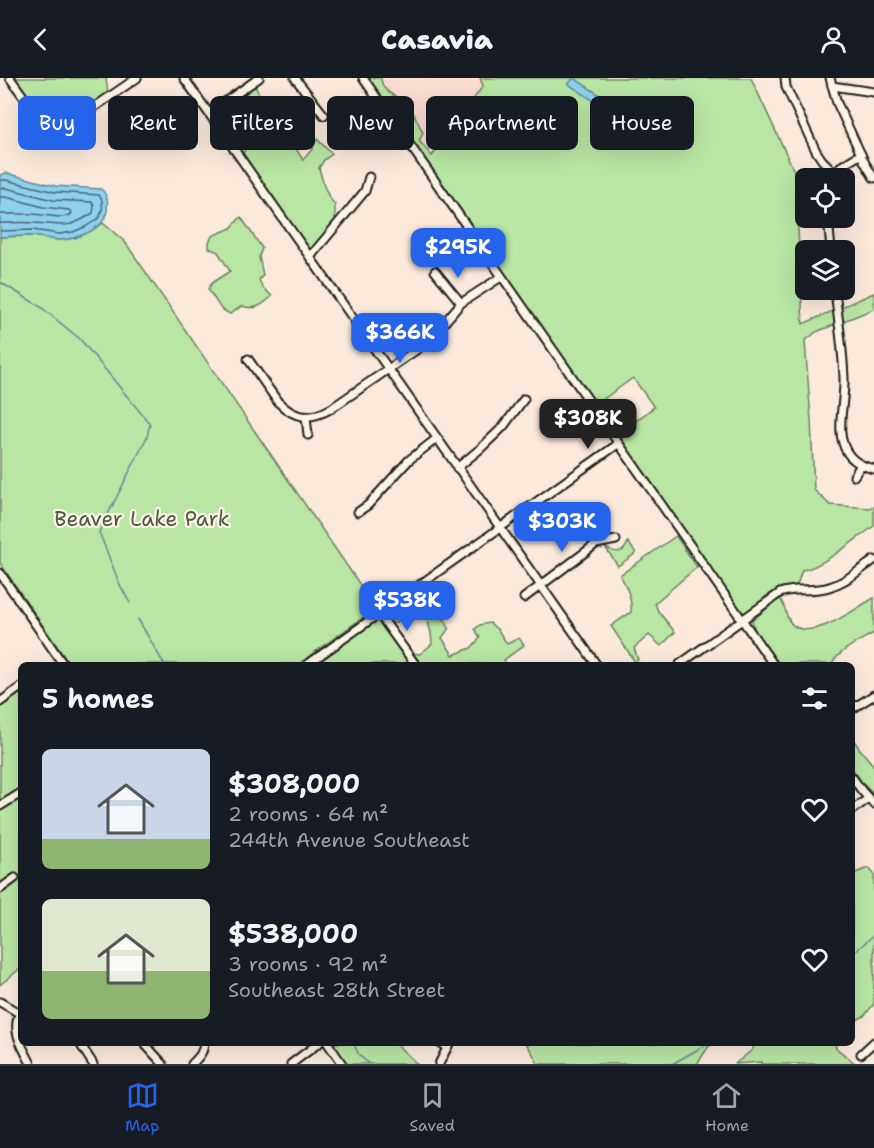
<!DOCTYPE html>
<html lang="en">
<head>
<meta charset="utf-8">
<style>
  :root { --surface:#171b24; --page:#20242c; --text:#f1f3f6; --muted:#9ea1a6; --line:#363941; --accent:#2563eb }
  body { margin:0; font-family:"Shantell Sans",sans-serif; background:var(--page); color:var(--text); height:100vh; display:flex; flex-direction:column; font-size:22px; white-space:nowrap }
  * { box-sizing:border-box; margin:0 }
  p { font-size:20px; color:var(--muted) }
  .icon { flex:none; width:33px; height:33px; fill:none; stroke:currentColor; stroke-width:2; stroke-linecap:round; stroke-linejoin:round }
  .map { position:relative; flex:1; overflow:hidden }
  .drawer { position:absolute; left:18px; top:584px; width:837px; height:384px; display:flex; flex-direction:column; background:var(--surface); border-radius:9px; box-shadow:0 6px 24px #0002 }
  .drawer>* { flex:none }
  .guide { position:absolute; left:18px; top:18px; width:838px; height:54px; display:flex; gap:12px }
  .fabs { position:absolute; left:795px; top:90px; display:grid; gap:12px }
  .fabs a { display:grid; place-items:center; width:60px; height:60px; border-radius:9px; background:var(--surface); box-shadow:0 6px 24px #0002; font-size:30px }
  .price { position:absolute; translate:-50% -51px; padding:0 14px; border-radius:12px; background:var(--accent); color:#fff; font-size:20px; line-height:39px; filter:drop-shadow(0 2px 3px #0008) }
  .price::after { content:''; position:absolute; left:50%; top:36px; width:18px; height:14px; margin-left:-9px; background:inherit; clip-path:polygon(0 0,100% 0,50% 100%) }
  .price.current { background:#222; color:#fff }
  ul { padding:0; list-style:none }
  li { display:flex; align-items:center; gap:18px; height:150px; padding:0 24px }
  li span { display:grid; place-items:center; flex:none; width:168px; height:120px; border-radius:9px; color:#555 }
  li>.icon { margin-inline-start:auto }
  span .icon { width:72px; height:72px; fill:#fffc; stroke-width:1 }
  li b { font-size:26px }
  h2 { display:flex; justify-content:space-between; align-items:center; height:72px; padding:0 24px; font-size:26px }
  .chip { padding:0 21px; border-radius:9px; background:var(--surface); box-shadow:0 6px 24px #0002; font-size:21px; line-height:54px }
  .chip.current { background:var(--accent); color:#fff }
  header { display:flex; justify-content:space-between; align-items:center; height:78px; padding:0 24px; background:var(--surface); font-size:27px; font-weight:800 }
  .dock { display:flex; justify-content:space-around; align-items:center; height:84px; border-top:2px solid var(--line); background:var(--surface); font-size:16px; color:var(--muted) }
  .dock a { display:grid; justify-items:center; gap:3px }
  .dock .current { color:var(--accent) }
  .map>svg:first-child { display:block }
</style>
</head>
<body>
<header><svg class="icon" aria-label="back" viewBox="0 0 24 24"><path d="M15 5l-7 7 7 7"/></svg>Casavia<svg class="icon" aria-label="person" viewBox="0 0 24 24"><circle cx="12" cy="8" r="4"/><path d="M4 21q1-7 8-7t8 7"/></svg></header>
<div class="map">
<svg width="874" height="986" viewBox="0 0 874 986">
  <rect width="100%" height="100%" fill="#fbeadc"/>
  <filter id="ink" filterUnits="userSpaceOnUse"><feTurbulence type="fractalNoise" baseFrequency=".0167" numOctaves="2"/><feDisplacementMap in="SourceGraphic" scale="12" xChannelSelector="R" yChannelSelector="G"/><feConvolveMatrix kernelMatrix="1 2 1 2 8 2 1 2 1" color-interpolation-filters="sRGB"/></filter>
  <g filter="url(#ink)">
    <!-- built -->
    <path fill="#fadcd1" d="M381 0H489L432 78 419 63 408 27 388 14 381 7Z"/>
    <!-- green -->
    <g fill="#b9e6a4" stroke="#6a8160" stroke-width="1.5">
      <path d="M14 0H106L108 15 62 48 53 53Z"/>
      <path d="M366 0H381C382 17 400 18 408 27 414 33 419 47 423 55L419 63 432 78 483 8 480 0H751L795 95 803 246 874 215V231L816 254 805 263 811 342 814 412 830 427 869 430 874 428V448C857 460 821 490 802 492L797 507 782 510 767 518 743 536 617 357 654 329 633 300 595 327 445 109Z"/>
      <path d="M255 8 264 26 285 53 303 82 312 71 317 61 332 76 324 82 319 90 324 108 329 119 335 127V143L317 167 310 172 243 76C246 65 258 61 267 56 267 48 264 45 259 39 256 40 252 41 249 43 242 48 241 55 230 56L217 37Z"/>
      <path d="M241 139 262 170 259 179 263 197 259 202 263 210 272 218C263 227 255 233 242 228L230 236 221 231 208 211 212 205 230 193 218 174 209 170V164L212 158 231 150Z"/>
      <path d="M103 145 125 164 376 530 298 586H69L0 485V159L33 158 59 162 75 160 90 153Z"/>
      <path d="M676 458 697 489 655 525 658 533 675 554 661 568 649 557 634 570 638 582 635 584 611 548 631 534C632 519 627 510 620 497Z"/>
      <path d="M628 464 636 475 618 488 605 469C614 475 624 477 628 464Z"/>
      <path d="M419 514 434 535 445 542 449 550 442 560 453 577 471 570 480 560 475 551 480 547 490 545 498 552 507 566 519 560 524 567 504 582 506 586H421L412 575 420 576 432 566C432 551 428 540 419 528L397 544 391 546 387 540 391 534Z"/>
      <path d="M779 520C787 527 784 541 794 548 816 562 855 530 874 520V555C860 563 839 572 832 586H779L755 553 752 543Z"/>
      <path d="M378 542 381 544 412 586H314Z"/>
      <path d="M21 613V890L0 907V629Z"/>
      <path d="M852 659 859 670 874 688V717L862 705 852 690Z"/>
      <path d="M869 790 874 796V926L864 938 852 945V796Z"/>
      <path d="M757 964 835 965 836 970 856 986H761V984L735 986 751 973Z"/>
      <path d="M331 965H395L417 986H346Z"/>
      <path d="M526 965H718L709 968 697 986H538L533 976Z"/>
    </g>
    <!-- water -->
    <g fill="#8dd1ee" stroke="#60899a" stroke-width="1.5">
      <path d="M574 0 603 19 597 25 568 6Z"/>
      <path d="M6 95 56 108 101 111C108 117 108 124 107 132 106 151 77 161 60 162 51 162 42 159 33 158 22 157 11 159 0 159V97Z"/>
    </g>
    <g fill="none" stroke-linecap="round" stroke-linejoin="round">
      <!-- shore -->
      <g stroke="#496470" stroke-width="1.5">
        <path d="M0 102H6L55 114 99 117C104 122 103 134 99 140L87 148 73 154 59 156 33 152 0 153"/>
        <path d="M0 110H6L53 122 92 124 94 128 93 135C65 153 63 146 34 145 23 144 11 145 0 145"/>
        <path d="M0 119H6L43 129 69 132 72 135 69 138 59 139 33 136H0"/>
      </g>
      <!-- stream -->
      <g stroke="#60899a" stroke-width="1.5">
        <path d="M0 204 41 229 80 261 150 346 147 359 99 454 120 507 130 525"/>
        <path d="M138 541 164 586"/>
        <path d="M852 876 874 857"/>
        <path d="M353 964 359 977 369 986"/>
        <path d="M672 986 711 964"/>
      </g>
      <defs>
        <g id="minor">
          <path d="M10 0 52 58 137 0"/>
          <path d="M184 0 596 586"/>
          <path d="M295 0 324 37"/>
          <path d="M363 0 773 586"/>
          <path d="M785 0 786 9 816 73 822 82 835 95"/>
          <path d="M830 0 837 25 865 85 874 100"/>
          <path d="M832 8 874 14"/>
          <path d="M209 35 259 0"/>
          <path d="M832 100 840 89 861 76"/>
          <path d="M828 140 831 172"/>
          <path d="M310 179 365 113 369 99"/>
          <path d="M435 193 461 225"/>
          <path d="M835 212C838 241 843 271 844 300 845 320 837 348 843 365 847 380 860 388 874 391"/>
          <path d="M248 281 278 324C296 342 311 342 332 330L419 270 438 252 461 225 501 199"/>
          <path d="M306 339 308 357"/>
          <path d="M457 390 480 371 503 349 524 321"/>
          <path d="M854 398 861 387"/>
          <path d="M358 434 368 427 409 382 436 361"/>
          <path d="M0 495 63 586"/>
          <path d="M524 520 596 466 616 462"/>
          <path d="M379 536 415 586"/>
          <path d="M308 586 618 366"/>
          <path d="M680 586 780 515C793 510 806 513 819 511 840 509 857 494 874 482"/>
          <path d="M0 624 21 609"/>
          <path d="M852 631 874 617"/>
          <path d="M852 699 862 713 874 726"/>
          <path d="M0 728 21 715"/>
          <path d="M852 732 868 721"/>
          <path d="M0 811 15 800"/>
          <path d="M0 924 19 935"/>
          <path d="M21 932C10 953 22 967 31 986"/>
          <path d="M79 964 93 986"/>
          <path d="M143 964 163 986"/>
          <path d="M327 964 342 986"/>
          <path d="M439 964 447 970"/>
          <path d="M861 976 874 964"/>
          <path d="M192 986C199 979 204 974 204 964"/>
          <path d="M291 986 320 964"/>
          <path d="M439 986 450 964"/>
        </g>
      </defs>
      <!-- minor casing -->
      <use href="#minor" stroke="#1c1c1c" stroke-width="11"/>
      <!-- minor -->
      <use href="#minor" stroke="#fcf5e5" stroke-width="7"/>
    </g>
  </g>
  <g text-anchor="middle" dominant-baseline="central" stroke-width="4.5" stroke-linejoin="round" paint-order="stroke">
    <!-- park labels -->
    <g font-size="21" fill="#4b5945" stroke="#fcf5e5">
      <text x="142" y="441">Beaver Lake Park</text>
    </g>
  </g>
</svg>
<div class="fabs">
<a><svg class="icon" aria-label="locate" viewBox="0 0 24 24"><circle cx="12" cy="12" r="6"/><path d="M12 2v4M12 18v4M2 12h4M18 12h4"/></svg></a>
<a><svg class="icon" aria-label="layers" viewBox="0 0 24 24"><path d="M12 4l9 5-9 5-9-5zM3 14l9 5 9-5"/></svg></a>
</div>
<b class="price" style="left:458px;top:201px">$295K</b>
<b class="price" style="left:400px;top:286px">$366K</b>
<b class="price current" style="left:588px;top:372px">$308K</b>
<b class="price" style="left:562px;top:475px">$303K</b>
<b class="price" style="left:407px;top:554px">$538K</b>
<div class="guide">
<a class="chip current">Buy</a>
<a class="chip">Rent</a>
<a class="chip">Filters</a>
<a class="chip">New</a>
<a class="chip">Apartment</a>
<a class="chip">House</a>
</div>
<section class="drawer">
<h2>5 homes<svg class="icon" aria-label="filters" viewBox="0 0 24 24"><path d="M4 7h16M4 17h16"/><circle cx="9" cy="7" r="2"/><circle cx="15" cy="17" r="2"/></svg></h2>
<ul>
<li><span style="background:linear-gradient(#c9d6e8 75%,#8fb573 0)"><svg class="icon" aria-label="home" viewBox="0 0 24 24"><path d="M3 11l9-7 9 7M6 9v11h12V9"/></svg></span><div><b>$308,000</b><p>2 rooms · 64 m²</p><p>244th Avenue Southeast</p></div><svg class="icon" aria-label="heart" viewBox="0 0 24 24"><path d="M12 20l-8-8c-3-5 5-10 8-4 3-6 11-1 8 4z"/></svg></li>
<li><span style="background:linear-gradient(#dfe7d0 60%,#8fb573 0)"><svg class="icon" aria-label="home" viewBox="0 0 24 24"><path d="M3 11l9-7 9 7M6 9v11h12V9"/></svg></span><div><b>$538,000</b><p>3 rooms · 92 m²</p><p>Southeast 28th Street</p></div><svg class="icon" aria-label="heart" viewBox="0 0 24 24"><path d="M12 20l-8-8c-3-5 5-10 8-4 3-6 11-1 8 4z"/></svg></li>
</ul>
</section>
</div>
<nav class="dock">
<a class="current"><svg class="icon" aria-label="map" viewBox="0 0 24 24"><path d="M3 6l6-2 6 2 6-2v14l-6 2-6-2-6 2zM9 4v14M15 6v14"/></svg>Map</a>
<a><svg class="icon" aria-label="saved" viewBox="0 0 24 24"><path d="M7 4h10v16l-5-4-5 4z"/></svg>Saved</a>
<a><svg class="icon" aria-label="home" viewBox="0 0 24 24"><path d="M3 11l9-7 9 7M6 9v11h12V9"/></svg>Home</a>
</nav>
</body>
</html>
